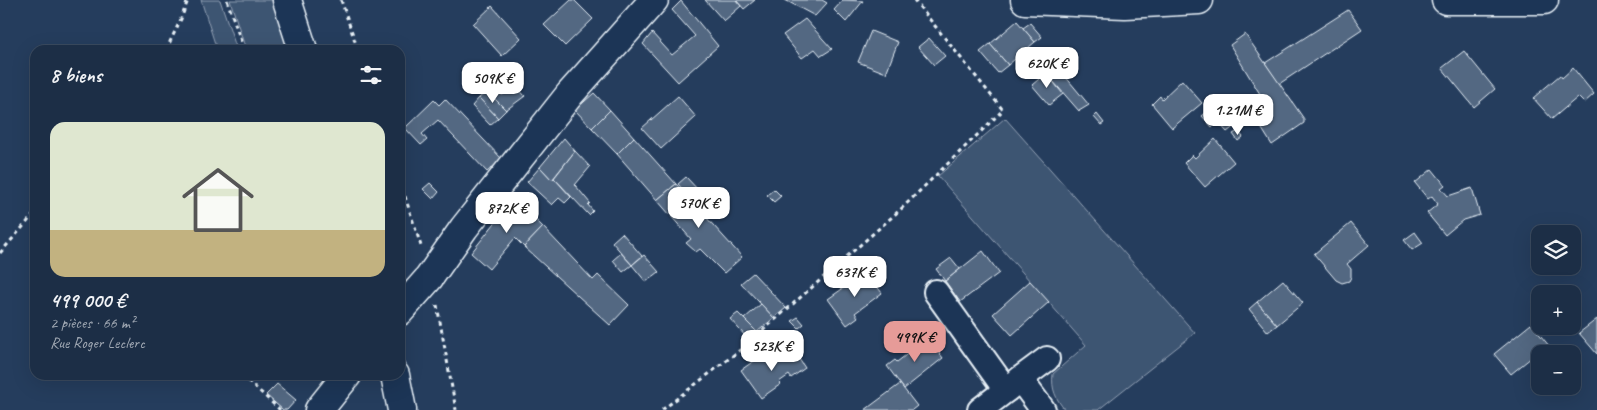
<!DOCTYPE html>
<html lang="fr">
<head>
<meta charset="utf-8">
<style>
  :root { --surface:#1c2e46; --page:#293a51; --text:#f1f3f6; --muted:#a0a8b3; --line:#3a4a5f; --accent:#e69b98 }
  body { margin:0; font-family:Caveat,sans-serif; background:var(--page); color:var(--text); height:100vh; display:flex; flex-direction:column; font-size:19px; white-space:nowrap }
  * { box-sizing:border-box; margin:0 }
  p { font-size:16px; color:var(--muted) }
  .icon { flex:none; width:28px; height:28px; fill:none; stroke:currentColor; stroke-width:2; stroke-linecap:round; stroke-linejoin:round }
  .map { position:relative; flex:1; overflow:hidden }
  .drawer { position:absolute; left:30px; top:45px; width:375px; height:335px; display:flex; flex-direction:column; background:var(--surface); border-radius:15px; box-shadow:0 5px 20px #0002,0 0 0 1px var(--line) }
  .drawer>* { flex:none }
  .controls { position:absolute; left:1531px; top:225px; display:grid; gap:10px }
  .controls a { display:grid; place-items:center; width:50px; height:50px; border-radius:10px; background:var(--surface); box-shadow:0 5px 20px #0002,0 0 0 1px var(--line); font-size:25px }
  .price { position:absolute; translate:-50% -42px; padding:0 11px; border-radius:10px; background:#fff; color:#222; font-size:16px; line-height:32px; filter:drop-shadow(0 1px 2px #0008) }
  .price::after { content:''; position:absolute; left:50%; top:30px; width:15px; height:11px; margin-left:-8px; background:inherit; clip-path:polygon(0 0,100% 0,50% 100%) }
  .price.active { background:var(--accent); color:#111 }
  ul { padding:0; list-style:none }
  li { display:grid; align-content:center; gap:10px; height:265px; padding:0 20px }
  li+li { border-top:1px solid var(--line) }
  li span { display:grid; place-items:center; height:155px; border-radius:15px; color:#555 }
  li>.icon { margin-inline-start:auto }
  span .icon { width:90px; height:90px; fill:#fffc; stroke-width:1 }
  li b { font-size:21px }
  h2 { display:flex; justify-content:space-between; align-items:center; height:60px; padding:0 20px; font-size:21px }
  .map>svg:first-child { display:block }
</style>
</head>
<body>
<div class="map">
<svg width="1597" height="410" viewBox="0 0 1597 410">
  <rect width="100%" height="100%" fill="#253d5d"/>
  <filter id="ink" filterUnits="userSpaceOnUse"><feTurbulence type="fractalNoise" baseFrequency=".02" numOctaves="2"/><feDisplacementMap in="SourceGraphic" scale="10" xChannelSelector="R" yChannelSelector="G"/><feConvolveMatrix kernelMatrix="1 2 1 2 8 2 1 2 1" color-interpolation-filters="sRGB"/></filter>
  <g filter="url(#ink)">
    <!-- green -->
    <g fill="#3e5472" stroke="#93a2b5">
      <path d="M201 0H220L237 50H217Z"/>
      <path d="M230 0H273L288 50H246Z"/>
      <path d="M1005 118 1195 333 1098 410H1065C1056 399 1051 389 1053 374L1086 345 938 176Z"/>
    </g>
    <!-- building -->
    <g fill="#536782" stroke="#e8f1f8">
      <path d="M571 0H574L593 19 565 46 544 25Z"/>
      <path d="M705 0H736L741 6 724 21Z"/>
      <path d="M736 0H755L744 9Z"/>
      <path d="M785 0H822L827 3 815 16Z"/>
      <path d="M843 0 863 1 846 22 834 10Z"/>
      <path d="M681 1 718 46 678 82 643 44 652 33 672 55 695 36 672 10Z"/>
      <path d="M492 6 521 38 502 56 473 24Z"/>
      <path d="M1348 10 1362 29 1279 84 1265 63Z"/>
      <path d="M805 19 832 49 821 56 815 49 802 58 783 35Z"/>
      <path d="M1017 21 1035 42 1008 65 990 44Z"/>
      <path d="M1030 23 1042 37 1035 42 1023 28Z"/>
      <path d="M871 31 898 42 886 73 858 62Z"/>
      <path d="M1245 34 1304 119V123L1272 145 1257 121 1271 112 1230 45Z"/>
      <path d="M929 38 945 56 934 65 918 47Z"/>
      <path d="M990 44 1008 65 998 73 980 52Z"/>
      <path d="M1464 51 1495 89 1474 107 1442 68Z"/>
      <path d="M1048 56 1055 64 1045 72 1039 64Z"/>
      <path d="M1055 64 1089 105 1079 111 1045 72Z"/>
      <path d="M1573 68 1594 94 1584 103 1578 97 1552 119 1533 98 1560 75 1562 78Z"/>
      <path d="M1046 73 1063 94 1049 105 1032 85Z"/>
      <path d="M505 74 525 96 506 110 487 91 494 85 502 95 507 91 498 81Z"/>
      <path d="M1182 80 1202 103 1172 128 1152 104 1160 96 1162 99Z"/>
      <path d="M498 81 507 91 502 95 494 85Z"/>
      <path d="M487 91 506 110 498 118 479 98Z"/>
      <path d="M594 93 610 110 592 128 575 110Z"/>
      <path d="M678 96 696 117 661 149 642 128Z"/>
      <path d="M479 98 498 118 490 125 472 106Z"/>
      <path d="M445 99 502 159 487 172 438 120 422 134 427 140 421 145 405 128 434 100 439 105Z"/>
      <path d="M1220 101 1236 125 1227 132 1218 122 1212 127 1202 116Z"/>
      <path d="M610 110 634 137 617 154 592 128Z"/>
      <path d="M1097 114 1104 123 1101 125 1094 117Z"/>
      <path d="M1238 131 1243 137 1238 141 1233 134Z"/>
      <path d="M634 137 676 184 657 200 617 154Z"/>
      <path d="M564 138 575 151 552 180 540 167Z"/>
      <path d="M1215 139 1234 162 1205 187 1184 163 1192 155 1195 158Z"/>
      <path d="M575 151 590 167 575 185 590 203 588 205 593 211 589 215 554 178Z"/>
      <path d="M540 167 552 180 554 178 571 197 565 203 559 198 552 205 527 182Z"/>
      <path d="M1432 169 1445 185 1441 188 1448 196 1472 188 1480 215 1463 220 1445 235 1427 213 1438 204 1432 196 1428 199 1415 183Z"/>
      <path d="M686 177 700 192 697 194 705 202 699 208 678 184Z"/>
      <path d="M430 183 439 192 433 199 423 189Z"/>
      <path d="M676 184 742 257 724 273 700 249 696 252 686 243 691 239 657 200Z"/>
      <path d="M774 189 781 196 774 202 767 195Z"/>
      <path d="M514 199 543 227 524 247 515 238 489 269 471 253Z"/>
      <path d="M1351 223 1369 245 1347 264 1351 269V277L1349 281 1342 283 1336 280 1314 254Z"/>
      <path d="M543 227 593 280 598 275 629 305 610 325 524 247Z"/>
      <path d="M1415 232 1423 243 1412 250 1404 240Z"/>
      <path d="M622 233 642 256 632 265 612 242Z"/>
      <path d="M983 251 999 273 960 302 945 281Z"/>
      <path d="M621 253 632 265 623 272 613 260Z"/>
      <path d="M644 255 659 272 646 282 632 265Z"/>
      <path d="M951 258 960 269 945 281 936 269Z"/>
      <path d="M866 272 882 293 855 313 858 317 847 325 828 299Z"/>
      <path d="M753 273 786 308 774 318 741 283Z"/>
      <path d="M1283 280 1303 303 1277 325 1257 302Z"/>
      <path d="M1030 281 1049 302 1012 335 993 314Z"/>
      <path d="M1257 302 1277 325 1268 332 1249 309Z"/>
      <path d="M761 304 774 318 757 332 744 319Z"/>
      <path d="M738 313 757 332 748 339 730 319Z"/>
      <path d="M798 317 804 324 799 328 792 321Z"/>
      <path d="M1597 319V354L1579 333Z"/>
      <path d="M1531 324 1555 353 1540 354 1539 366 1532 357 1511 374 1494 354Z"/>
      <path d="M928 338 943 358 904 389 887 366 895 360 897 362Z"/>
      <path d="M793 350 805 368 791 378 789 375 779 382 781 384 761 398 741 370 758 358 760 360 772 352 779 361Z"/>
      <path d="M277 384 296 400 287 410H283L266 395Z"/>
      <path d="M900 384 917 406 912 410H865Z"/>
    </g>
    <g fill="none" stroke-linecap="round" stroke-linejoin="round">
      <defs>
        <g id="minor">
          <path d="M936 292 1006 390"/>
          <path d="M980 410 1018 381"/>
          <path d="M1043 410 1020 379 1047 359"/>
        </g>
        <g id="tertiary">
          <path d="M1025 0 1125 4 1199 0"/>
          <path d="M1446 0H1544"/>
          <path d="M400 311 429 278 464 228 570 94 654 0"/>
          <path d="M319 410 347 375"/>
        </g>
        <g id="primary">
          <path d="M287 0 303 50"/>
          <path d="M395 375 402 410"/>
        </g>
      </defs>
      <!-- minor casing -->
      <use href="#minor" stroke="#e8f1f8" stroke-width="28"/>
      <!-- tertiary casing -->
      <use href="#tertiary" stroke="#e8f1f8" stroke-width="31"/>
      <!-- primary casing -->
      <use href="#primary" stroke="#e8f1f8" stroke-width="31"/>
      <!-- path -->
      <g stroke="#e8f1f8" stroke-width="3" stroke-dasharray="4 4" stroke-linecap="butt">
        <path d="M227 0 244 50"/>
        <path d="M341 0 358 50"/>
        <path d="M166 50 181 19 188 0"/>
        <path d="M400 181 421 246"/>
        <path d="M0 253 35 213"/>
        <path d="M437 305 456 410"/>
        <path d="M242 375 280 410"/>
        <path d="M662 410 744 347 900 210 1003 110 914 0"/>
      </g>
      <!-- minor -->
      <use href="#minor" stroke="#1d3557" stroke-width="24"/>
      <!-- tertiary -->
      <use href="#tertiary" stroke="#1d3557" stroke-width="28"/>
      <!-- primary -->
      <use href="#primary" stroke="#1d3557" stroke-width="28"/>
    </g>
  </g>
</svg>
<div class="controls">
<a><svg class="icon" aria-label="layers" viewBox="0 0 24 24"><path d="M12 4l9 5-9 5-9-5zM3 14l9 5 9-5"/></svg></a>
<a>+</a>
<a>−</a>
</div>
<b class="price" style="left:1047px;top:89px">620K €</b>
<b class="price" style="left:493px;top:104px">509K €</b>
<b class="price" style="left:1238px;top:136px">1.21M €</b>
<b class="price" style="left:699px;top:229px">570K €</b>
<b class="price" style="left:507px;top:234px">872K €</b>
<b class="price" style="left:855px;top:298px">637K €</b>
<b class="price active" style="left:915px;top:363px">499K €</b>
<b class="price" style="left:772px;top:372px">523K €</b>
<section class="drawer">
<h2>8 biens<svg class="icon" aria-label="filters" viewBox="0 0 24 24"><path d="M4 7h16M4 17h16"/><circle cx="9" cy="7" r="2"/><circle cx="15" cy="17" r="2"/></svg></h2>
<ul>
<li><span style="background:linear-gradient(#dfe7d0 70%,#c2b280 0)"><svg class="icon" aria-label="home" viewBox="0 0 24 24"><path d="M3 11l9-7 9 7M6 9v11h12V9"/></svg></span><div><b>499 000 €</b><p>2 pièces · 66 m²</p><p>Rue Roger Leclerc</p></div></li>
</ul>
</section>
</div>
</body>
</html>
